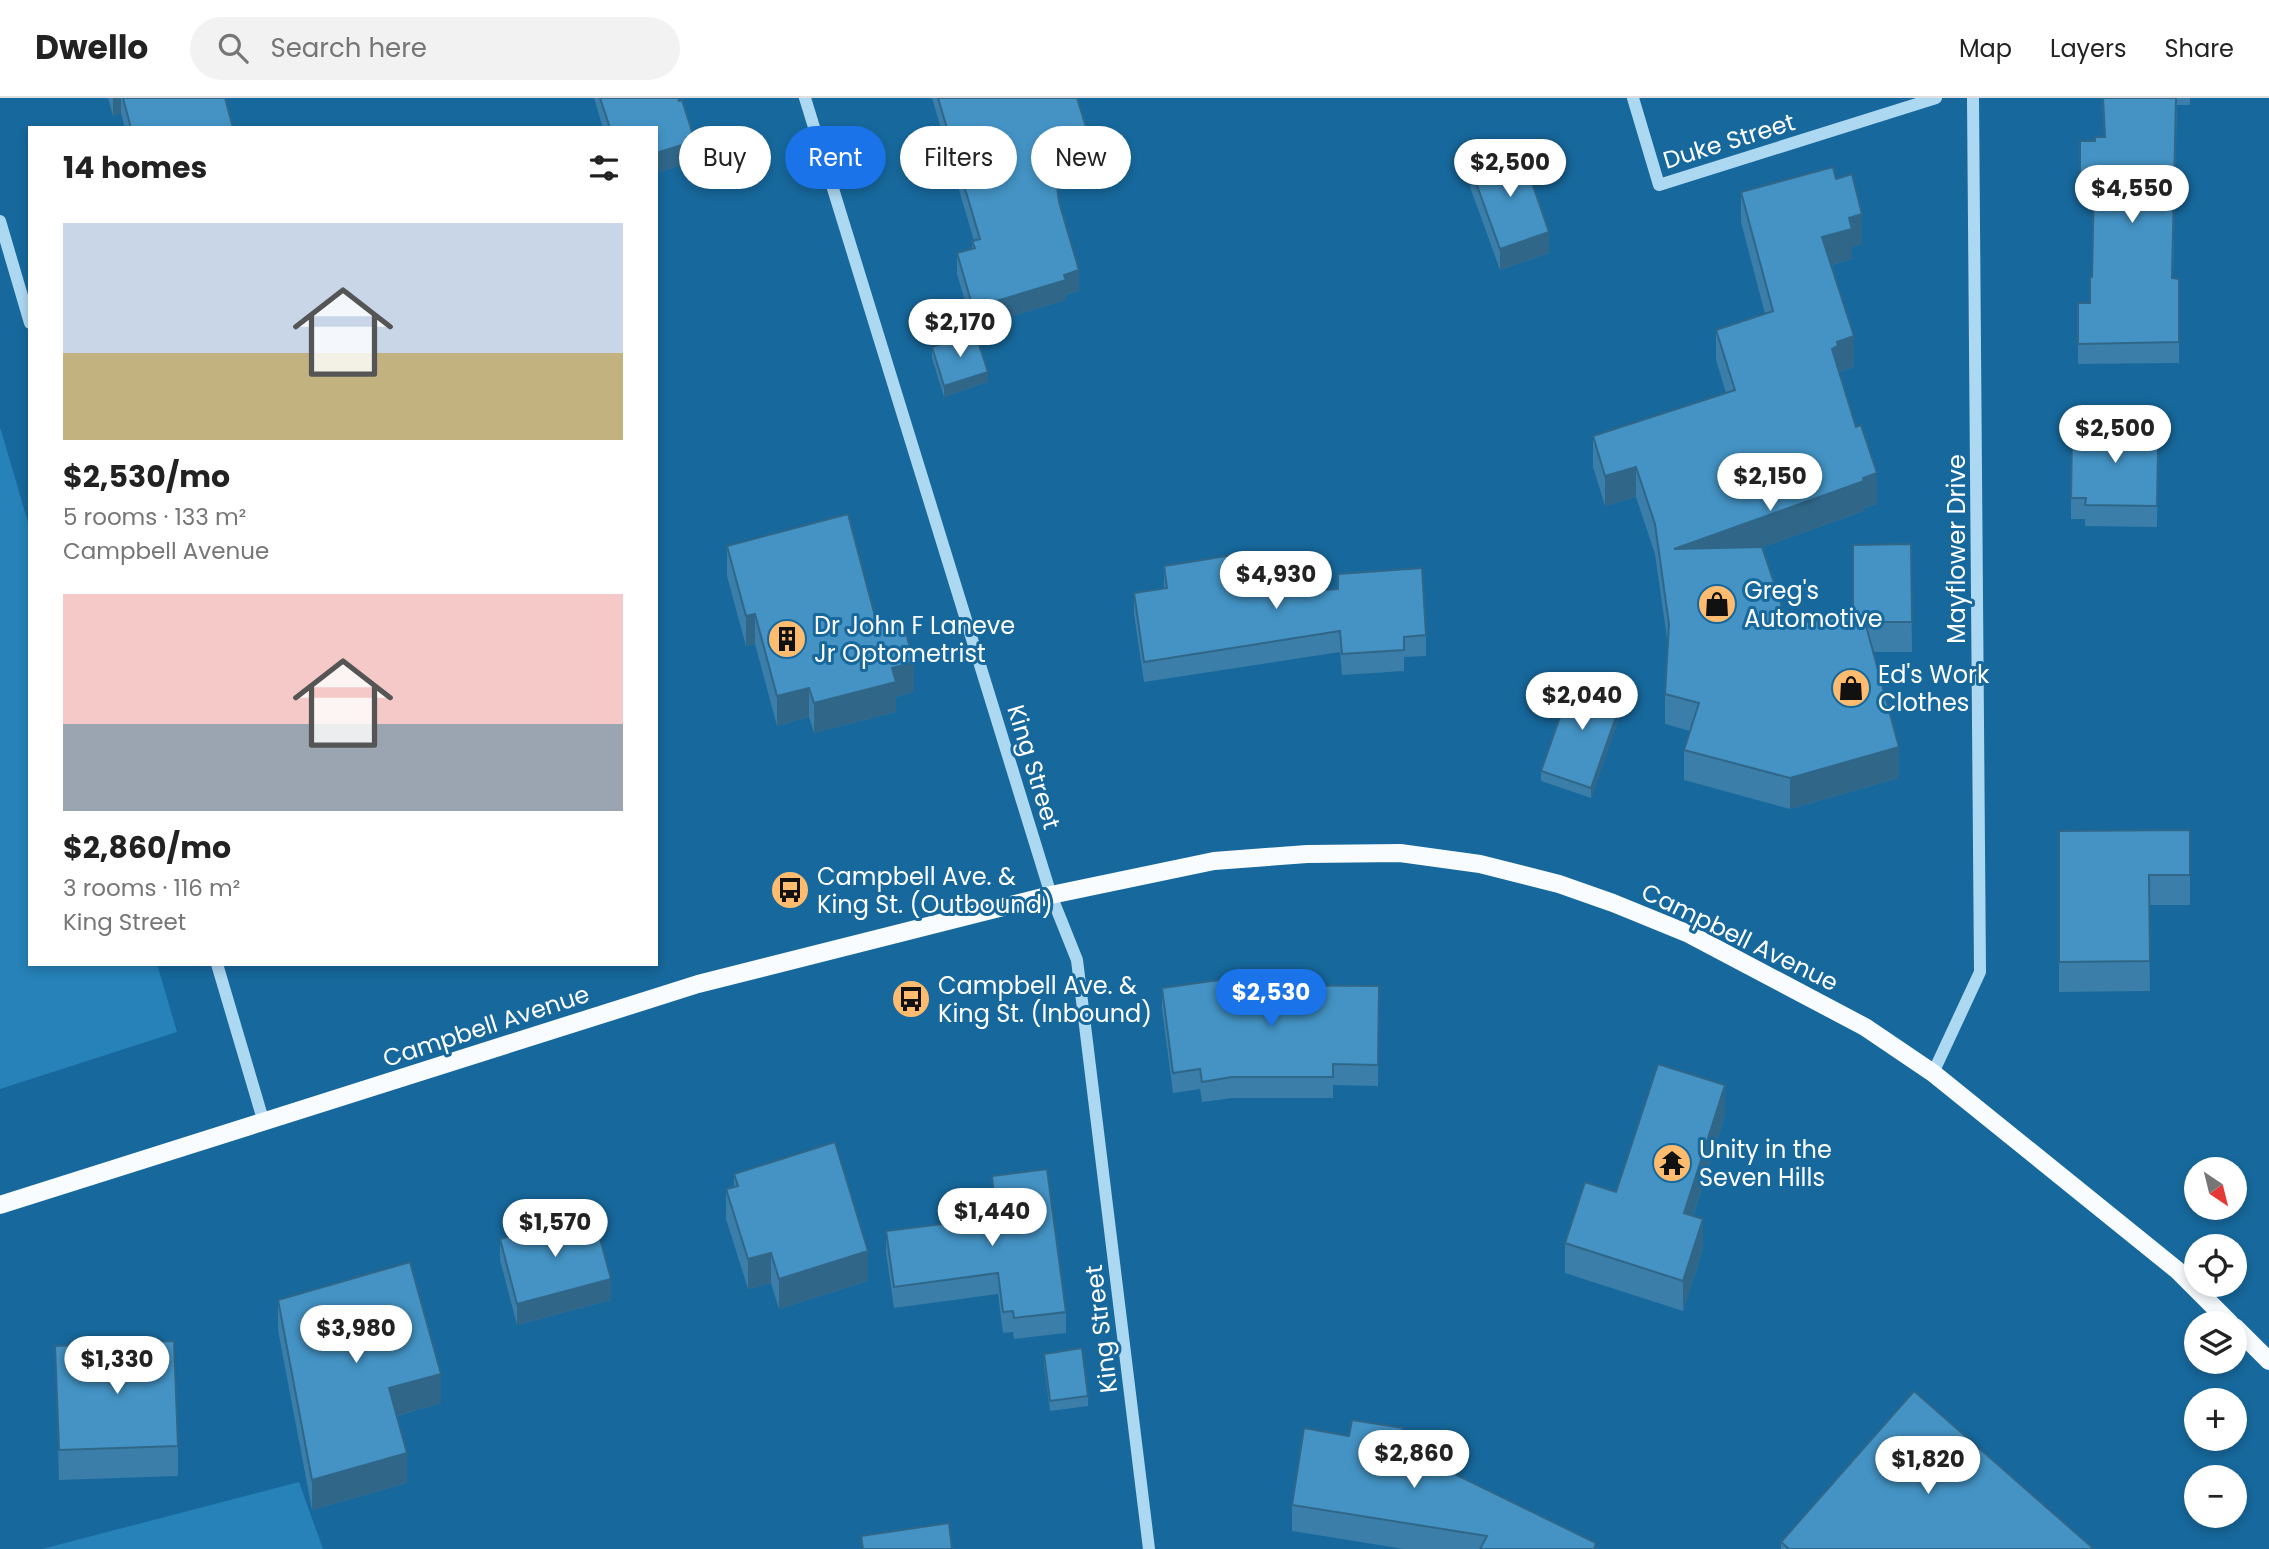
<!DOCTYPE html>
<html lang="en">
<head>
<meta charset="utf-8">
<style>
  :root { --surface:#fff; --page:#f2f2f2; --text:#222; --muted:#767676; --line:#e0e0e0; --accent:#1a73e8 }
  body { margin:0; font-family:Poppins,sans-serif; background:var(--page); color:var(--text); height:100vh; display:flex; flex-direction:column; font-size:26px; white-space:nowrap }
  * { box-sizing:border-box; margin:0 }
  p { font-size:23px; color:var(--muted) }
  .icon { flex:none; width:38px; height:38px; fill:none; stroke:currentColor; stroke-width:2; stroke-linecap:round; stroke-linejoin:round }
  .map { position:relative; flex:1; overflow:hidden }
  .panel { position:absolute; left:28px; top:28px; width:630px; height:840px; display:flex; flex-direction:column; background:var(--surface); border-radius:0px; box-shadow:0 4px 10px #0003 }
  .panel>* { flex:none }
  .hud { position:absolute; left:679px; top:28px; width:665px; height:63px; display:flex; gap:14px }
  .needle { width:46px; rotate:145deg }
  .tools { position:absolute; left:2184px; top:1059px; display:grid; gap:14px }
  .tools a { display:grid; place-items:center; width:63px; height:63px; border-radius:50%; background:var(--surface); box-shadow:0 4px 10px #0003; font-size:35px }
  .price { position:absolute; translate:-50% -60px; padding:0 16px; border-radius:24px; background:#fff; color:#222; font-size:23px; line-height:46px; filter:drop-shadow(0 2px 4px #0008) }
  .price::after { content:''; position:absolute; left:50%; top:42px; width:21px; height:16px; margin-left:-10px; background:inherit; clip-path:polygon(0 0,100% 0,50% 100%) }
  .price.active { background:var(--accent); color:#fff }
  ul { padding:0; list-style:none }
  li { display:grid; align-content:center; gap:14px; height:371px; padding:0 35px }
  li span { display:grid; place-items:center; height:217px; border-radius:0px; color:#555 }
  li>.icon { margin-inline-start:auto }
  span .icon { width:126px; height:126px; fill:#fffc; stroke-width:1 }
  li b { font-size:30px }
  h2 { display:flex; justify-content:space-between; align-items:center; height:84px; padding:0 35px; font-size:30px }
  .pill { padding:0 24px; border-radius:32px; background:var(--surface); box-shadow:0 4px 10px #0003; font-size:24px; line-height:63px }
  .pill.active { background:var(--accent); color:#fff }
  header { display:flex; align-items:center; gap:42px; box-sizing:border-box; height:98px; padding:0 35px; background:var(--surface); border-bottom:2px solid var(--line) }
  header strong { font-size:33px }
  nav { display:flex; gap:38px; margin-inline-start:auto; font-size:24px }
  .search { width:490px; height:63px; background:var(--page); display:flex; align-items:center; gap:18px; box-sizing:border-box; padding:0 24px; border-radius:38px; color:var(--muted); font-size:26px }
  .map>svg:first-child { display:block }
</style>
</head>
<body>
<header>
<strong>Dwello</strong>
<div class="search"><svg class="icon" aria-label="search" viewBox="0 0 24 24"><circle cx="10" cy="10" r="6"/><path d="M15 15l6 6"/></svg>Search here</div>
<nav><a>Map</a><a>Layers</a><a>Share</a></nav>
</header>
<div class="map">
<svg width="2269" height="1451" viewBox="0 0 2269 1451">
  <rect width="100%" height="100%" fill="#17689c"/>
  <!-- green -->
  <g fill="#2682b8">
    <path d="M0 329 30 431V866H157L177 934 0 991Z"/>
    <path d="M299 1384 323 1451H42Z"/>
  </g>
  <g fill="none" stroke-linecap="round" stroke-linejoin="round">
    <!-- minor -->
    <g stroke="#add8f2" stroke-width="12">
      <path d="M805 0 1051 797 1077 862 1149 1451"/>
      <path d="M1633 0 1659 87 1936 0"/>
      <path d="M0 123 30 225"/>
      <path d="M217 866 264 1025"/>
      <path d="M1933 975 1980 874 1973 0"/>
    </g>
    <!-- major -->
    <g stroke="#f8fcff" stroke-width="18">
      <path d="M0 1107 698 886 1051 797 1214 763 1307 756 1400 755 1480 766 1559 786 1613 805 1689 836 1865 929 1933 975 2177 1172 2230 1225"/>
      <path d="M2235 1229 2269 1263"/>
    </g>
  </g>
  <!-- wall -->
  <g fill="#3a7ea9">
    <path d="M108 0H225L233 30H125L121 15 113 18Z"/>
    <path d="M594 0H678L695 63 656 75V30H603Z"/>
    <path d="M932 0H1077L1091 66 1055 77 1059 104 1079 193 1066 197V202L973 230 957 176V155L972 151V143H974Z"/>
    <path d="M2102 0H2190V7H2177L2173 180 2179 181V265L2078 266V205H2090L2092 179 2093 105H2080V43H2095L2104 39Z"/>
    <path d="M1470 68 1549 155 1500 172 1470 89Z"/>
    <path d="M1836 81 1862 146 1852 149V161L1831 167 1854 269 1839 274 1877 406 1864 410V413L1763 449 1788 526 1853 518 1911 446 1912 554H1873L1899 680 1790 711 1684 682V652L1690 633 1665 626V596L1668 547 1655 456 1636 399 1605 408 1593 369V338L1726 295 1716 262V232L1765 216 1741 124V94Z"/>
    <path d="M932 249 988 284 944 299 932 260Z"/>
    <path d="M2155 350H2158L2157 429 2085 428V421H2071V400Z"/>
    <path d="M727 448 876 522 881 527 914 594 896 599V614L814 635 809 619 777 628 755 546 746 548 727 478Z"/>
    <path d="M1164 468 1237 480 1261 496 1338 491V476L1426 537V558L1404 559V573L1342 577 1340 554 1144 584 1134 516V495L1164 491Z"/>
    <path d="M1624 606 1591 700 1541 683V673Z"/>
    <path d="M2190 732V807H2149L2150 893 2059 894V733Z"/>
    <path d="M1227 887 1379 888 1378 988 1333 987V1000H1232L1202 1004 1200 991 1173 995 1162 911V890Z"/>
    <path d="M1725 1017 1693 1118 1703 1151 1683 1213 1565 1175V1145L1616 1094Z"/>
    <path d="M734 1076 868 1183 779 1211 771 1185 748 1191 726 1121V1091L734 1089Z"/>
    <path d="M992 1078 1066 1214V1235L1014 1241 1013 1234 1003 1235 998 1196 894 1210 886 1154V1133L989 1120V1097H992Z"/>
    <path d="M500 1141 611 1202 517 1227 500 1162Z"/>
    <path d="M278 1202 441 1305 397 1318 407 1385 312 1412 278 1232Z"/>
    <path d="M55 1248 178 1348V1378L59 1382Z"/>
    <path d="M1044 1256 1088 1298V1308L1050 1313 1044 1267Z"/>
    <path d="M1403 1346 1447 1373 1596 1451H1404L1292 1433V1407Z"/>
    <path d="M1781 1444 2094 1451H1781Z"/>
  </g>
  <!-- shaded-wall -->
  <g fill="#306789">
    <path d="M113 0H121V15L113 18Z"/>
    <path d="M695 43V63L656 75V55Z"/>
    <path d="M1091 45V66L1053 78V57Z"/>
    <path d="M1862 116V146L1852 149V161L1822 169V139L1849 120Z"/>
    <path d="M1549 134V155L1500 172V151Z"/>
    <path d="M1079 172V193L1066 197V202L973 230V210L1064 177Z"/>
    <path d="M1854 238V269L1838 274 1832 251 1837 244Z"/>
    <path d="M988 274V284L944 299V288Z"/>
    <path d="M1636 369V399L1605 408V378Z"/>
    <path d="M1877 375V406L1864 410V413L1674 481V451Z"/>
    <path d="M755 516V546L746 548V518Z"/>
    <path d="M914 564V594L896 599V614L814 635V605L892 570Z"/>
    <path d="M809 590V619L777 628V598Z"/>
    <path d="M1624 596V606L1591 700V690Z"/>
    <path d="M1899 649V680L1790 711V680Z"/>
    <path d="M1725 987V1017L1684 1145V1115Z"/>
    <path d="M1703 1121V1151L1683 1213V1183Z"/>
    <path d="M868 1153V1183L779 1211V1181Z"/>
    <path d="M771 1155V1185L748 1191V1161Z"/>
    <path d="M611 1181V1202L517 1227V1206Z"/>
    <path d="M441 1276V1305L389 1320V1290Z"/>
    <path d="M1447 1354V1380L1444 1371Z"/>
    <path d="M407 1355V1385L312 1412V1382Z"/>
  </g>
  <!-- building -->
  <g fill="#4493c4" stroke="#306789" stroke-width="2">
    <path d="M123 0H225L233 30H131Z"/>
    <path d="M600 0H678L679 3 682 2 695 43 656 55V30H610Z"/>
    <path d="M938 0H1077L1091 45 1053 57 1059 104 1079 172 1064 177 1066 182 973 210 957 155 975 150 972 143 980 141Z"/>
    <path d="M2103 0H2176L2172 180 2179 181V244L2078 246V205H2090V179H2092L2094 84H2080V43H2095V39H2105Z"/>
    <path d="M1520 50 1549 134 1500 151 1470 68Z"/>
    <path d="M1833 69 1836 81 1852 76 1862 116 1849 120 1852 131 1822 139 1854 238 1837 244 1838 248 1832 251 1856 329 1861 327 1877 375 1863 380 1864 383 1674 451 1762 449 1788 526 1853 518V447L1911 446 1912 524H1865L1899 649 1790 680 1684 652 1699 605 1665 596 1669 526 1655 426 1636 369 1605 378 1593 338 1735 292 1716 232 1773 213 1741 94Z"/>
    <path d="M975 234 988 274 944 288 932 249Z"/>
    <path d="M2087 326 2155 327 2154 350H2158L2157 408 2085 407 2086 400H2071L2072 335 2087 334Z"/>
    <path d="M848 416 876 522 880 520 881 527 902 521 914 564 892 570 896 584 814 605 809 590 777 598 755 516 746 518 727 448Z"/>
    <path d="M1233 457 1237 480 1258 476 1261 496 1338 491V476L1422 470 1426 537 1404 539V552L1342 556 1340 533 1144 564 1134 495 1167 490 1164 468Z"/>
    <path d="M1574 579 1624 596 1591 690 1541 673Z"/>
    <path d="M2190 732V777H2149L2150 863 2059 864V733Z"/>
    <path d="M1226 881 1227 887 1379 888 1378 967 1333 966V979H1232L1202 984 1200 971 1173 975 1162 890Z"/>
    <path d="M1658 966 1725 987 1684 1115 1703 1121 1683 1183 1565 1145 1585 1084 1616 1094Z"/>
    <path d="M835 1044 868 1153 779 1181 771 1155 748 1161 726 1091 738 1088 734 1076Z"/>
    <path d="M1047 1071 1066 1214 1014 1220 1013 1213 1003 1214 998 1175 894 1189 886 1133 992 1120 989 1097H994L992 1078Z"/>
    <path d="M593 1115 611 1181 517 1206 500 1141Z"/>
    <path d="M410 1164 441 1276 389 1290 407 1355 312 1382 278 1202Z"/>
    <path d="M174 1243 178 1348 59 1352 55 1248Z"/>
    <path d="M1082 1250 1088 1298 1050 1303 1044 1256Z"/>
    <path d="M1914 1293 2094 1451H1789L1781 1444Z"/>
    <path d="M1352 1322 1403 1330 1400 1346 1447 1354 1444 1371 1596 1445 1594 1451H1480L1487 1438 1292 1407 1304 1330 1349 1338Z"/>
    <path d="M949 1425 952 1451H863L861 1438Z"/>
  </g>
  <!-- icons -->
  <defs>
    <symbol id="shop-disc" viewBox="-11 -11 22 22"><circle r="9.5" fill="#ffbc6e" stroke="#17689c"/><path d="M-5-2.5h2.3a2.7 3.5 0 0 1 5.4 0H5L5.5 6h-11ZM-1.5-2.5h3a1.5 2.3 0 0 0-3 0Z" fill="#111"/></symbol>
    <symbol id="building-disc" viewBox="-11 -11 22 22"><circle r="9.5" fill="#ffbc6e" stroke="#17689c"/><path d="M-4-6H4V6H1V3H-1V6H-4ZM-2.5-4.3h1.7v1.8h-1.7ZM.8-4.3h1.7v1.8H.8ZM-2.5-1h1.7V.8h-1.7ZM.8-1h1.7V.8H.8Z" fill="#111"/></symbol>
    <symbol id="bus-disc" viewBox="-11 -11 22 22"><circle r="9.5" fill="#ffbc6e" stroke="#17689c"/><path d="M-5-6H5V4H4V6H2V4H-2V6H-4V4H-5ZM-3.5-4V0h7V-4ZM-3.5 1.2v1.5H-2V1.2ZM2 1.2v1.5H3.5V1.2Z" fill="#111"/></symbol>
    <symbol id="temple-disc" viewBox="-11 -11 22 22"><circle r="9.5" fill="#ffbc6e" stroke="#17689c"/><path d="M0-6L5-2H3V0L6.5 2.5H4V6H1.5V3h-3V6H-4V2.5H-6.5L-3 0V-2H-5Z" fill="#111"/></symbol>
  </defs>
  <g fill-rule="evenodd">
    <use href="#shop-disc" x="1695" y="484" width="44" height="44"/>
    <use href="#building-disc" x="765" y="519" width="44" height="44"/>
    <use href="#shop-disc" x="1829" y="568" width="44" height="44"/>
    <use href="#bus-disc" x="768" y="770" width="44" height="44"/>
    <use href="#bus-disc" x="889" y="879" width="44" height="44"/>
    <use href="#temple-disc" x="1650" y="1043" width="44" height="44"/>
  </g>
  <g text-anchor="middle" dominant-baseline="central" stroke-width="6" stroke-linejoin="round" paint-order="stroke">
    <!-- street labels -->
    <g font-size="24" fill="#fff" stroke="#17689c">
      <text transform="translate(1729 43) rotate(-17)">Duke Street</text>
      <text transform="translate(1956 451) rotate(-90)">Mayflower Drive</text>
      <text transform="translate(1034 669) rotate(73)">King Street</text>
      <text transform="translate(1740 839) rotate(26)">Campbell Avenue</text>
      <text transform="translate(486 928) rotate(-18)">Campbell Avenue</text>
      <text transform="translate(1101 1231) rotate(-97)">King Street</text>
    </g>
    <!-- poi labels -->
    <g font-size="24" fill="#fff" stroke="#17689c" text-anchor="start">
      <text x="1744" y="492">Greg's<tspan x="1744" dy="28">Automotive</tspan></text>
      <text x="814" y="527">Dr John F Laneve<tspan x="814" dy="28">Jr Optometrist</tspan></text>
      <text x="1878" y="576">Ed's Work<tspan x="1878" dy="28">Clothes</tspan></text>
      <text x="817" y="778">Campbell Ave. &amp;<tspan x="817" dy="28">King St. (Outbound)</tspan></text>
      <text x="938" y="887">Campbell Ave. &amp;<tspan x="938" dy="28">King St. (Inbound)</tspan></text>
      <text x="1699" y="1051">Unity in the<tspan x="1699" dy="28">Seven Hills</tspan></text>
    </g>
  </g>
</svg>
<div class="tools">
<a><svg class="needle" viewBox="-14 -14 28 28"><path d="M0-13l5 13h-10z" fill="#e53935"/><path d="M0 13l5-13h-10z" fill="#767676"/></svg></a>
<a><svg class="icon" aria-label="locate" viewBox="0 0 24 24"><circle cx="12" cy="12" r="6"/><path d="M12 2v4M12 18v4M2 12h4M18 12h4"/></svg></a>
<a><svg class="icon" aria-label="layers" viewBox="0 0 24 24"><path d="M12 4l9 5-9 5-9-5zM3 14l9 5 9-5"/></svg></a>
<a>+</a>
<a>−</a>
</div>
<b class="price" style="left:1510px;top:101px">$2,500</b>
<b class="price" style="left:2132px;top:127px">$4,550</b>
<b class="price" style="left:960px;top:261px">$2,170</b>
<b class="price" style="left:2115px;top:367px">$2,500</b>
<b class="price" style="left:1770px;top:415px">$2,150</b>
<b class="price" style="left:1276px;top:513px">$4,930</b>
<b class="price" style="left:1582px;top:634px">$2,040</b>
<b class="price active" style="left:1271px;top:931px">$2,530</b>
<b class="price" style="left:992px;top:1150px">$1,440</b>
<b class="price" style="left:555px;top:1161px">$1,570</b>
<b class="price" style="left:356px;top:1267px">$3,980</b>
<b class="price" style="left:117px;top:1298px">$1,330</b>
<b class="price" style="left:1414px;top:1392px">$2,860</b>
<b class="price" style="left:1928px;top:1398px">$1,820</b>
<div class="hud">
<a class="pill">Buy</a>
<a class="pill active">Rent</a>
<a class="pill">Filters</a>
<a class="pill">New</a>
</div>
<section class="panel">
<h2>14 homes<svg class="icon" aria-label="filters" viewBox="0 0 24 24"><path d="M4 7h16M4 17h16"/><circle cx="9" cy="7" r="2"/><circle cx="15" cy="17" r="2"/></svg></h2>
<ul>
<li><span style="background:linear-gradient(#c9d6e8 60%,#c2b280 0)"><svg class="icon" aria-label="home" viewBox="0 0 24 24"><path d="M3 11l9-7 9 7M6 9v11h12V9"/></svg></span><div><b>$2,530/mo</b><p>5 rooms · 133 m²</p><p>Campbell Avenue</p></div></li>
<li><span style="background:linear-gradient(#f6c9c9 60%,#9aa5b1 0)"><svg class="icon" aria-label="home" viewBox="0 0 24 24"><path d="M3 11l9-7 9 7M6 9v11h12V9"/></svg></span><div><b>$2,860/mo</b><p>3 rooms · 116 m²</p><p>King Street</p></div></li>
</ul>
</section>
</div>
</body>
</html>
